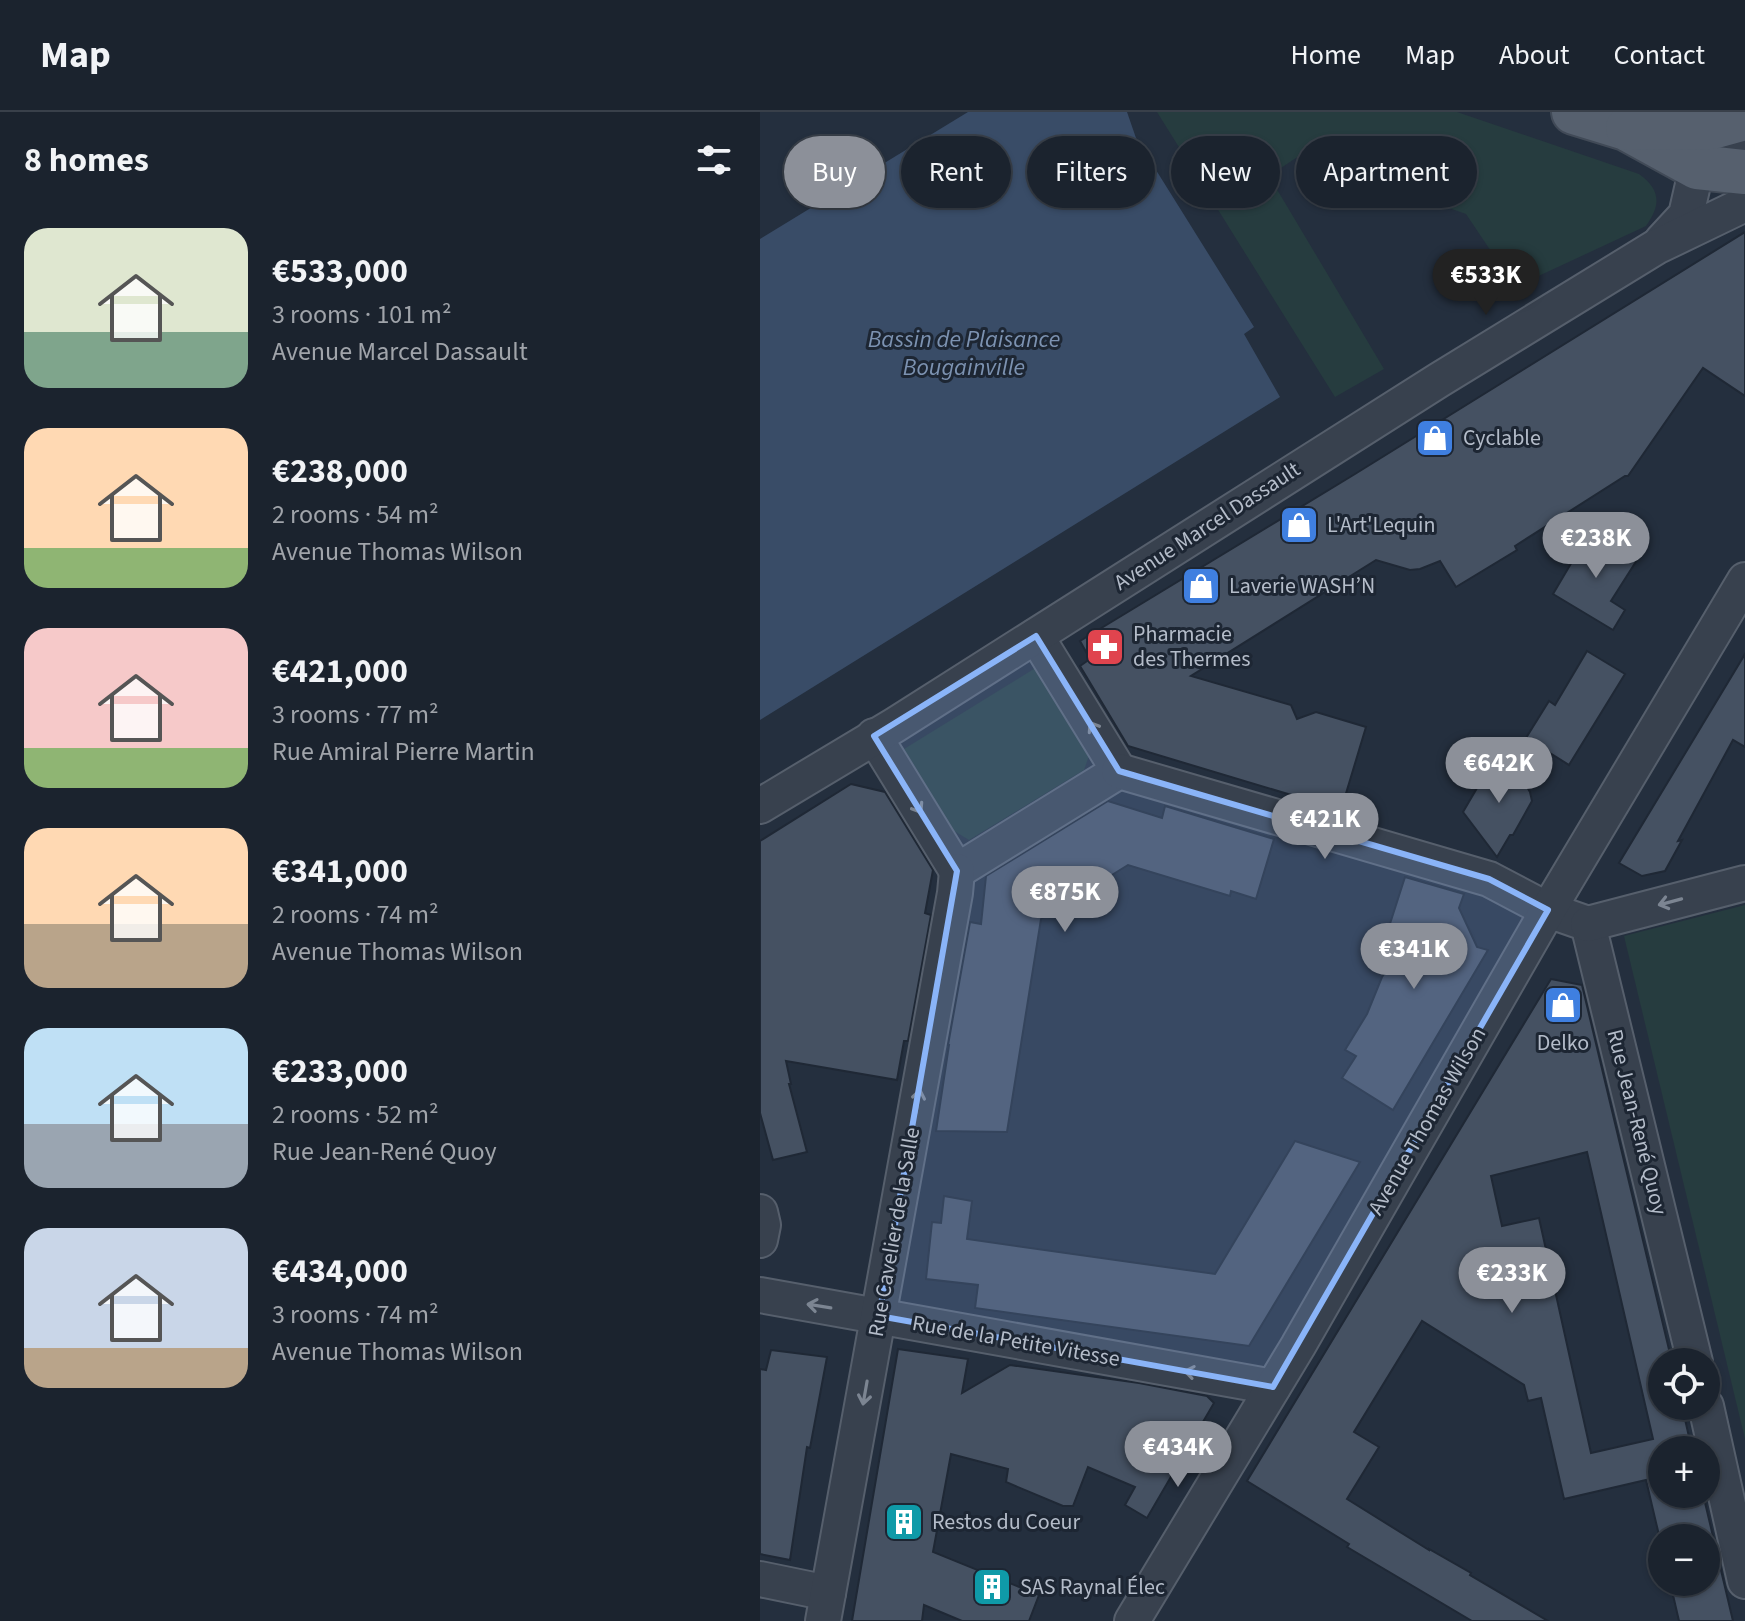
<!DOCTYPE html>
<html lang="en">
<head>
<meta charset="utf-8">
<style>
  :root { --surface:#1b232e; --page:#282f3a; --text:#f1f3f6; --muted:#a0a4aa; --line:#39404a; --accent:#8c9099 }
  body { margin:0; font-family:"Source Sans 3",sans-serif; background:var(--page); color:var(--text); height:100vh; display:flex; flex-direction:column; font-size:30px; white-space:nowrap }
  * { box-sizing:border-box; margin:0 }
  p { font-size:26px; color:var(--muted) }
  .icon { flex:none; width:44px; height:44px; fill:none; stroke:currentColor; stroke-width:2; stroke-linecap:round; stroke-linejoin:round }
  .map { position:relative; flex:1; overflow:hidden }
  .side { display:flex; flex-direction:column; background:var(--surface); width:760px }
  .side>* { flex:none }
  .top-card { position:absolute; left:24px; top:24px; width:760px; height:72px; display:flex; gap:16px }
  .controls { position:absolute; left:888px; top:1236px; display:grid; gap:16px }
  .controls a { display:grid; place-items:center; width:72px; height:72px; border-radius:50%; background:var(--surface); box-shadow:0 2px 6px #0004,0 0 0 2px var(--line); font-size:40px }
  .price { position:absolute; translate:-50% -68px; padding:0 18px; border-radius:28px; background:var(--accent); color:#fff; font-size:26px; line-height:52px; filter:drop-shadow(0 2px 4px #0008) }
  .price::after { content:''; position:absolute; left:50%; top:48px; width:24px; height:18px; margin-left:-12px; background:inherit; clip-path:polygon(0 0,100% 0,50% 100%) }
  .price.active { background:#222; color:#fff }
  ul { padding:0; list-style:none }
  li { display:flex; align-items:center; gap:24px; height:200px; padding:0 24px }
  li span { display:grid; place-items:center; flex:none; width:224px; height:160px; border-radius:24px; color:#555 }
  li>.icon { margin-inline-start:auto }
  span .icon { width:96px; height:96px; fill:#fffc; stroke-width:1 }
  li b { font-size:34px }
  h2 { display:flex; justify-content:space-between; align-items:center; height:96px; padding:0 24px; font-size:34px }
  .pill { padding:0 28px; border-radius:36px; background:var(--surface); box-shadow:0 2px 6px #0004,0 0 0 2px var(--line); font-size:28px; line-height:72px }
  .pill.active { background:var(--accent); color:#fff }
  header { display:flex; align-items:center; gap:48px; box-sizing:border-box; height:112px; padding:0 40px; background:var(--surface); border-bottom:2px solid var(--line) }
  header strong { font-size:38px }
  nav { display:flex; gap:44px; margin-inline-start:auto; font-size:28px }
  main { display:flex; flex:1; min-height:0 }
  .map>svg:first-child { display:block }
</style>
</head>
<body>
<header>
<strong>Map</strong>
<nav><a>Home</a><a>Map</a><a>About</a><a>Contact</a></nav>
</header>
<main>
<section class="side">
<h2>8 homes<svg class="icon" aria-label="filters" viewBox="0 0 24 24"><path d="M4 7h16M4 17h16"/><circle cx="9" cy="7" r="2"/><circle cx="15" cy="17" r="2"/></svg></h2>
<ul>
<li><span style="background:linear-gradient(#dfe7d0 65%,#7fa58c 0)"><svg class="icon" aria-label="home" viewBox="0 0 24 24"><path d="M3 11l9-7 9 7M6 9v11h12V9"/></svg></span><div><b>€533,000</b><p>3 rooms · 101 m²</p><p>Avenue Marcel Dassault</p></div></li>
<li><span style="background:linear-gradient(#ffd9b3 75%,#8fb573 0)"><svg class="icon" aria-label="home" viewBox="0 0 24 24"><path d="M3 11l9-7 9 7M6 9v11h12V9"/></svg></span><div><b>€238,000</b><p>2 rooms · 54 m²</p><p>Avenue Thomas Wilson</p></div></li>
<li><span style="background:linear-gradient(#f6c9c9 75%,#8fb573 0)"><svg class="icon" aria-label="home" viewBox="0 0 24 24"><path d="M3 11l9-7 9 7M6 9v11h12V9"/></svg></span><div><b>€421,000</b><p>3 rooms · 77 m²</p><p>Rue Amiral Pierre Martin</p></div></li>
<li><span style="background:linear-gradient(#ffd9b3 60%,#b9a48a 0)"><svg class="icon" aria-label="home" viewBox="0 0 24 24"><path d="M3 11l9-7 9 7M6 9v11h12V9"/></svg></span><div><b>€341,000</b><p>2 rooms · 74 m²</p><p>Avenue Thomas Wilson</p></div></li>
<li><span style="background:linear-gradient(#bfe0f5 60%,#9aa5b1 0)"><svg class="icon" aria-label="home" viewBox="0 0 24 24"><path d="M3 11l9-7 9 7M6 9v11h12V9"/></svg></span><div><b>€233,000</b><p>2 rooms · 52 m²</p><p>Rue Jean-René Quoy</p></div></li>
<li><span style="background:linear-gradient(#c9d6e8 75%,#b9a48a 0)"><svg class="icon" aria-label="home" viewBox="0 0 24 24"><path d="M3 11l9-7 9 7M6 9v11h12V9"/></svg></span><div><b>€434,000</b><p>3 rooms · 74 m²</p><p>Avenue Thomas Wilson</p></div></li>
</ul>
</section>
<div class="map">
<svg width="985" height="1509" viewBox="0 0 985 1509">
  <rect width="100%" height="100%" fill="#242f3e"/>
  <!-- green -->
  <g fill="#263c3f">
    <path d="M397 0H697L879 62C901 78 901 93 886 114L755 175 706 102 592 62 572 25 554 34 509 64 624 257 575 285Z"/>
    <path d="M277 555 330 641 324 658 209 728 194 719 144 637Z"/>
    <path d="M985 793V1327L864 824Z"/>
  </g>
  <!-- water -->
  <path fill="#394c67" d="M208 0H367L376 26 494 215 484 222 520 285 0 608V127Z"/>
  <!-- building -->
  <g fill="#455162" stroke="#1f2835" stroke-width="2" fill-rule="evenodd">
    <path d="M985 120V284L943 256 868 364H865L755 434 757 438 696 475 680 449 660 457 650 458 616 448 431 564 531 593 537 607 556 600 606 615 581 698 368 634 320 554 330 547 320 529 595 362Z"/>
    <path d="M829 421 877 448 851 489 865 498 853 518 793 482Z"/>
    <path d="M827 539 865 562 809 653 766 626 789 589 795 593Z"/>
    <path d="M985 542V635L973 628 918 729 922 728 905 759 882 764 859 751Z"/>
    <path d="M734 647 759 661 770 680 772 689 753 723H750L737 745 703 700Z"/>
    <path d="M91 672 125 680 173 758 165 801 171 803 148 929H144L137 968 26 949 31 972H29L47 1040 13 1048 0 1001V729Z"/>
    <path d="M348 689 402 706 405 694 514 727 496 787 471 779 470 784 368 753 281 807 247 1020 176 1019 189 933H188L210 810 221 812 226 764Z"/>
    <path d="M645 765 704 782 699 796 717 835 728 838 633 998 582 966 596 944 585 938 607 902 622 865 648 827 627 821Z"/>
    <path d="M791 867 822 873 912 1250H902V1294H922L932 1338H902V1382H943L973 1509H919L910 1470H946V1426H902V1436L886 1368 804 1387 781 1286 768 1289 764 1273 662 1209 594 1320 619 1335 587 1387 669 1438V1437L711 1461 710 1463 788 1509H712L587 1435 589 1432 487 1369ZM827 1040 893 1327 831 1341 779 1106 742 1114 731 1064Z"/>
    <path d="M535 1029 600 1050 489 1234 215 1196 218 1173 166 1167 172 1110 181 1111 184 1084 212 1089 207 1127 455 1162Z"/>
    <path d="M138 1237 208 1247 202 1281 250 1253 379 1271 447 1284 454 1291 387 1406 365 1393 375 1375 328 1355 313 1394H303L246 1370 248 1357 191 1342 173 1440 279 1483 269 1509H202L164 1493 162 1509H92Z"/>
    <path d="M11 1238 67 1245 50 1336 47 1335 30 1448 0 1442V1257L6 1258Z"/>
  </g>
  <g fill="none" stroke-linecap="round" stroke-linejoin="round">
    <defs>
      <g id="minor">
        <path d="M902 129 926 103 937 55 954 43 985 28"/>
        <path d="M114 624 197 759 359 659 276 524"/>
        <path d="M359 659 729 767 788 798 828 812 935 1250"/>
        <path d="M0 694 135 613 679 268 896 135 985 92"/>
        <path d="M828 812 985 771"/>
        <path d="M0 1100 3 1113 0 1128"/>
        <path d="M0 1183 513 1275"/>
        <path d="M946 1294 985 1469"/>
        <path d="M0 1467 68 1481"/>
        <path d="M63 1509 195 781 197 759"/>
        <path d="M372 1509 538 1234 788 798 985 468"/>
      </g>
      <g id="major">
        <path d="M814 0 866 16 937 55 985 60"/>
        <path d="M868 16 952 15 985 6"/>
      </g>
    </defs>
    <!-- minor casing -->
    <use href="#minor" stroke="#565f6c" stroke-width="38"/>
    <!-- major casing -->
    <use href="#major" stroke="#414a57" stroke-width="48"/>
    <!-- minor -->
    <use href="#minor" stroke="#38414e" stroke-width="34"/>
    <!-- major -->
    <use href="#major" stroke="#56606e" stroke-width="44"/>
  </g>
  <!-- one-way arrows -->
  <defs><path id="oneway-shaft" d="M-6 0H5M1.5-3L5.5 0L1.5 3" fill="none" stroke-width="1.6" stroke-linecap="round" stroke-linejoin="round" transform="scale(2)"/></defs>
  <g stroke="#7c8592">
    <use href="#oneway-shaft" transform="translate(336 620) rotate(-122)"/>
    <use href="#oneway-shaft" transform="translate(155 691) rotate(58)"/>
    <use href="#oneway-shaft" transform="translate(910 790) rotate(165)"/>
    <use href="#oneway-shaft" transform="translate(158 989) rotate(-80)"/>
    <use href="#oneway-shaft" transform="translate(59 1194) rotate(-171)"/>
    <use href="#oneway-shaft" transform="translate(436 1261) rotate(-170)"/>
    <use href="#oneway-shaft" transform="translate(105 1281) rotate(100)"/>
  </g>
  <!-- marked area -->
  <path fill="#8ab4f8" fill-opacity="0.2" stroke="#8ab4f8" stroke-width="6" stroke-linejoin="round" d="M276 524 359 659 729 767 788 798 513 1275 119 1204 197 759 114 624Z"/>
  <!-- icons -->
  <defs>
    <symbol id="shop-square" viewBox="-11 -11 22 22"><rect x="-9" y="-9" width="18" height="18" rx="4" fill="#3f7fe0" stroke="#1d2633"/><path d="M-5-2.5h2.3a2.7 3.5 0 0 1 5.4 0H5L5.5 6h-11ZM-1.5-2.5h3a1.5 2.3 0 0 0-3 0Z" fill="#fff"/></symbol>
    <symbol id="pharmacy-square" viewBox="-11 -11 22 22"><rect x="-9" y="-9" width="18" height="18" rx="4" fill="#e0444e" stroke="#1d2633"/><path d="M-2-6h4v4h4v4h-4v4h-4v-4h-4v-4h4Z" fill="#fff"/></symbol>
    <symbol id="building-square" viewBox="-11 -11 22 22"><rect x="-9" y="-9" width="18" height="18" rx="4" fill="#0f9aa8" stroke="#1d2633"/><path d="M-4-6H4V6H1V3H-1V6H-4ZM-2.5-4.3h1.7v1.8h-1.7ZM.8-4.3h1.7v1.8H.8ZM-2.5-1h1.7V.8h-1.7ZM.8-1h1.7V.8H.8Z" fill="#fff"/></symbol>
  </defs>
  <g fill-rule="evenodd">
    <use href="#shop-square" x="653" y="304" width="44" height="44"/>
    <use href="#shop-square" x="517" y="391" width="44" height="44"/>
    <use href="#shop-square" x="419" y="452" width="44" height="44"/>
    <use href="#pharmacy-square" x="323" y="513" width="44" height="44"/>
    <use href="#shop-square" x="781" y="871" width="44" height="44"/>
    <use href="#building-square" x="122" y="1388" width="44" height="44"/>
    <use href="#building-square" x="210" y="1453" width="44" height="44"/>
  </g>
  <g text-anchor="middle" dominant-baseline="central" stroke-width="6" stroke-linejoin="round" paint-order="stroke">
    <!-- poi labels -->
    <g font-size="22" fill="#b4bcc9" stroke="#1d2633" text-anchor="start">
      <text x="703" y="326">Cyclable</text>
      <text x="567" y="413">L'Art'Lequin</text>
      <text x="469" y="474">Laverie WASH’N</text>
      <text x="373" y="522">Pharmacie<tspan x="373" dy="25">des Thermes</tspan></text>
      <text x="803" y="931" text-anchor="middle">Delko</text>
      <text x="172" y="1410">Restos du Coeur</text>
      <text x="260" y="1475">SAS Raynal Élec</text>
    </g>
    <!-- street labels -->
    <g font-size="22" fill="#b4bcc9" stroke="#1d2633">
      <text transform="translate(447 414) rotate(-33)">Avenue Marcel Dassault</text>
      <text transform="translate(667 1009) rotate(-60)">Avenue Thomas Wilson</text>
      <text transform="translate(877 1010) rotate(76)">Rue Jean-René Quoy</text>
      <text transform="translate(134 1120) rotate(-80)">Rue Cavelier de la Salle</text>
      <text transform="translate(256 1229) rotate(10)">Rue de la Petite Vitesse</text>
    </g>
    <!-- water labels -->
    <g font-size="24" font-style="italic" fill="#7c92b1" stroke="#1d2633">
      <text x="204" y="227">Bassin de Plaisance<tspan x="204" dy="28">Bougainville</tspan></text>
    </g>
  </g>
</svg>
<div class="controls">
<a><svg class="icon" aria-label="locate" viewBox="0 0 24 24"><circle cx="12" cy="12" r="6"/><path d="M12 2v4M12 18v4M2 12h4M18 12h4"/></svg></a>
<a>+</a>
<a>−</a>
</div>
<b class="price active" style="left:726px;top:205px">€533K</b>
<b class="price" style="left:836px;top:468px">€238K</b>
<b class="price" style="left:739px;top:693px">€642K</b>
<b class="price" style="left:565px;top:749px">€421K</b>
<b class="price" style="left:305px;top:822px">€875K</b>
<b class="price" style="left:654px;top:879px">€341K</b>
<b class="price" style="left:752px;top:1203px">€233K</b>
<b class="price" style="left:418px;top:1377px">€434K</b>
<div class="top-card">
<a class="pill active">Buy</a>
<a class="pill">Rent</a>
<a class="pill">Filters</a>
<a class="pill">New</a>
<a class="pill">Apartment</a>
</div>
</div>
</main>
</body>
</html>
